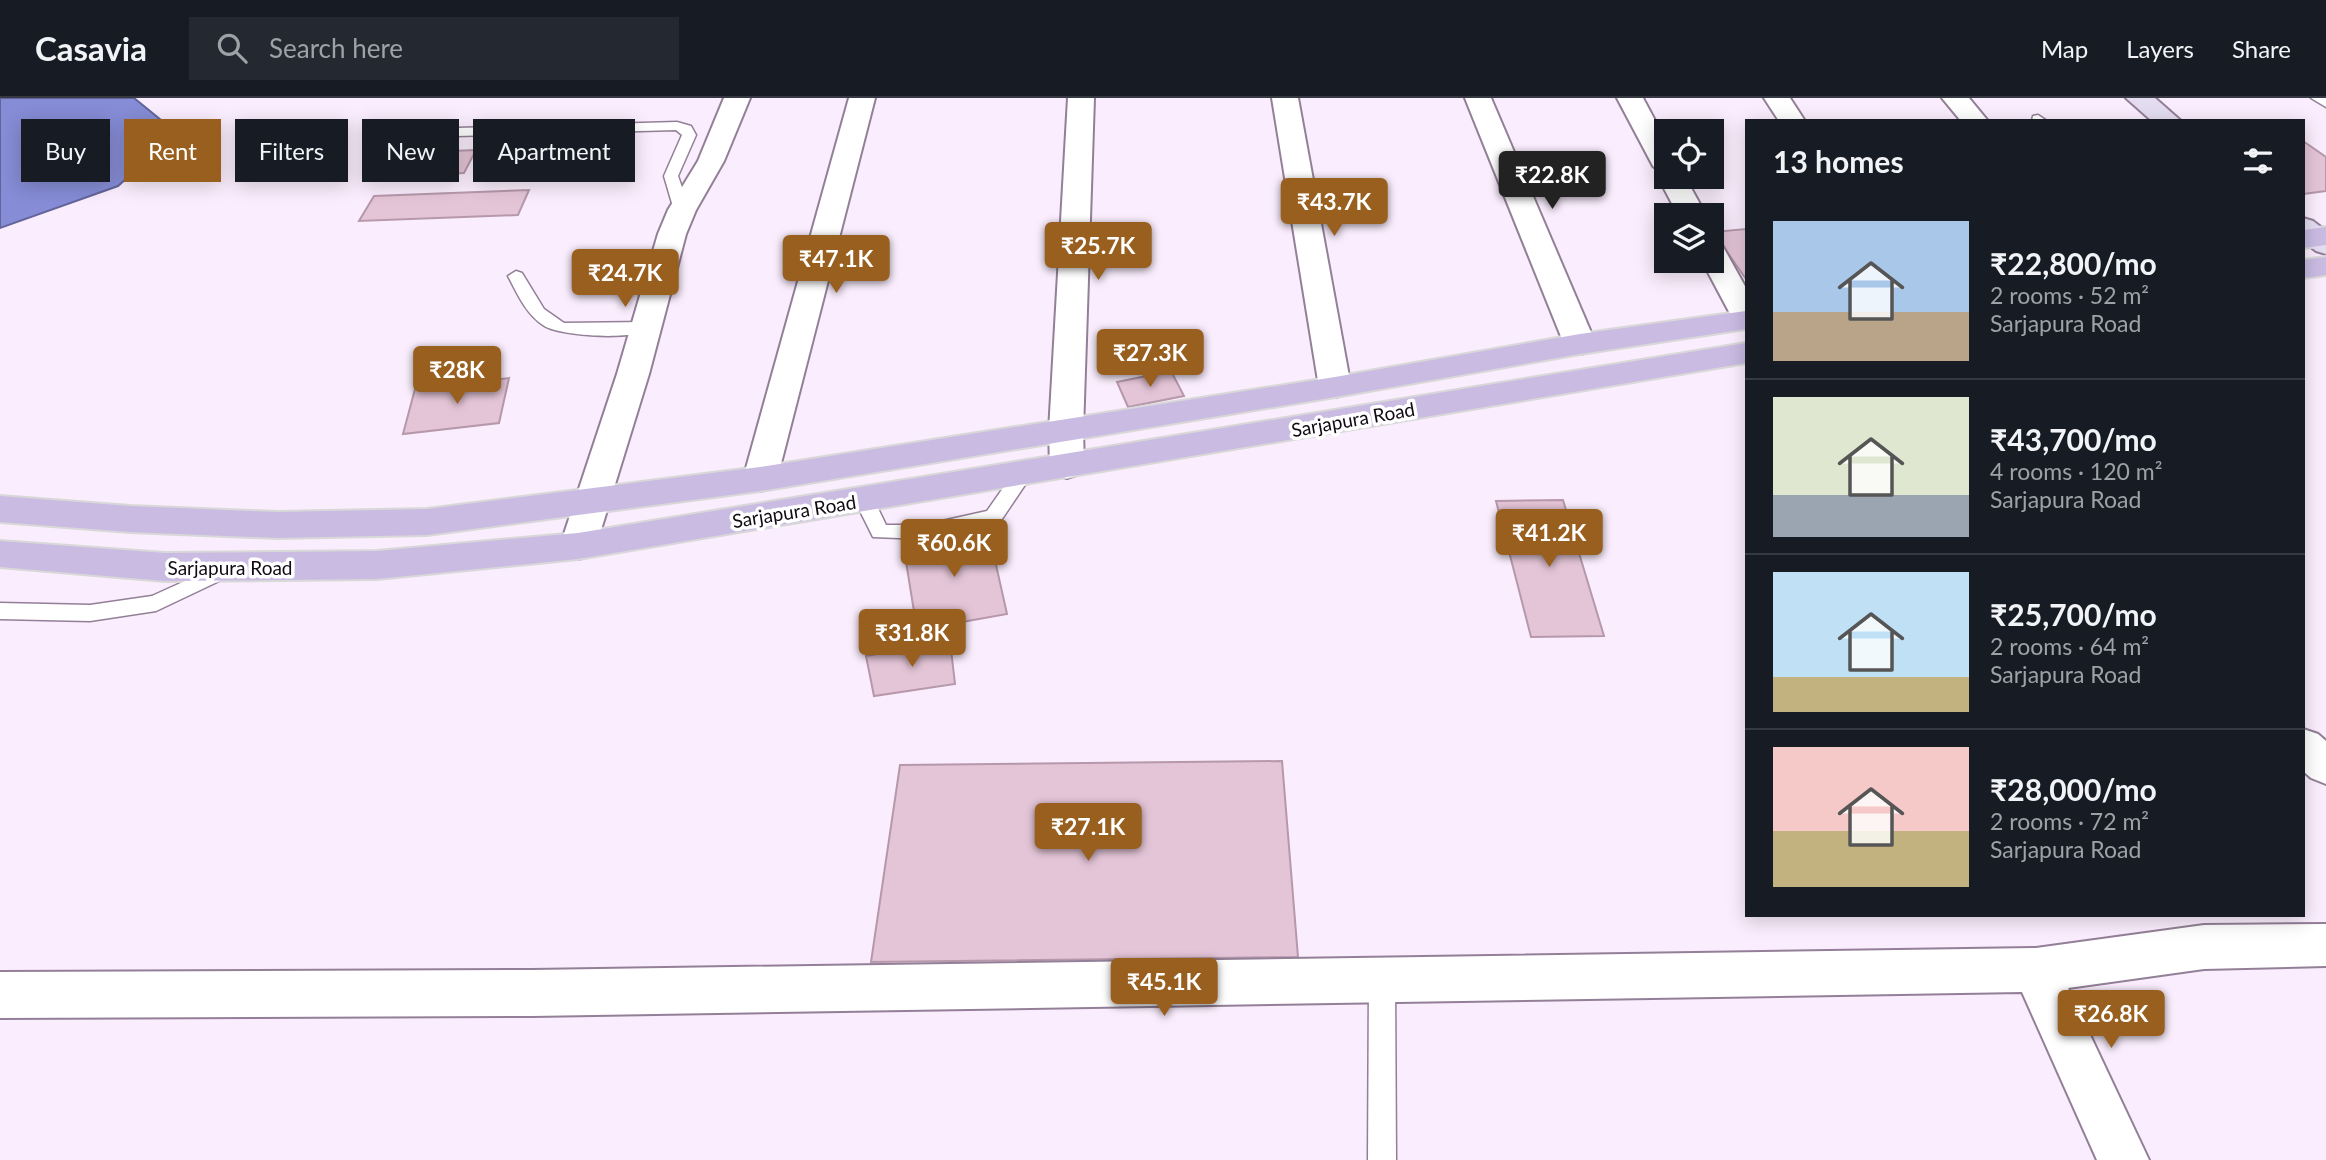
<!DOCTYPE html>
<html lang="en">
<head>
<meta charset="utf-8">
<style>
  :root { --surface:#171b24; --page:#242831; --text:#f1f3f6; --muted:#9ea1a6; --line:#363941; --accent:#995f1e }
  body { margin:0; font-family:Lato,sans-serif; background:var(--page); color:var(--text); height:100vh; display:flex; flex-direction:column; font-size:26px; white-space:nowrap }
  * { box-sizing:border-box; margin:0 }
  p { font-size:23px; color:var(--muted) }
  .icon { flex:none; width:38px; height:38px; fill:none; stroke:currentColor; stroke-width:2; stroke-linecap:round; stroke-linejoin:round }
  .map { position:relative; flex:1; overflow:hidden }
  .sheet { position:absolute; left:1745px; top:21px; width:560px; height:798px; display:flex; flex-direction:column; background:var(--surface); border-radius:0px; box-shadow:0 4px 18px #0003 }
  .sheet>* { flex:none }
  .top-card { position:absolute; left:21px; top:21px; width:665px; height:63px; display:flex; gap:14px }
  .tools { position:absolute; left:1654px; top:21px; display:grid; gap:14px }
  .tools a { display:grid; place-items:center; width:70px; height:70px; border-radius:0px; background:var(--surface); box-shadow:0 4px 18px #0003; font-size:35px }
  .price { position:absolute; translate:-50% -60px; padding:0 16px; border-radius:7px; background:var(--accent); color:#fff; font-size:23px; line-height:46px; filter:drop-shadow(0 2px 4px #0008) }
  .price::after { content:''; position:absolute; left:50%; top:42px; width:21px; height:16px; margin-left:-10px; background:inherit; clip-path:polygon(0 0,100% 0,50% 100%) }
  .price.current { background:#222; color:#fff }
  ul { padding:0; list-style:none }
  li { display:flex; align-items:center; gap:21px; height:175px; padding:0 28px }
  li+li { border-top:2px solid var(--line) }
  li span { display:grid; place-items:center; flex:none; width:196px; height:140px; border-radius:0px; color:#555 }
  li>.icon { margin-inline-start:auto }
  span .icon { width:84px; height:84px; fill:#fffc; stroke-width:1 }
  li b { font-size:30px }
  h2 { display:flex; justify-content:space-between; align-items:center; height:84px; padding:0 28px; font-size:30px }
  .pill { padding:0 24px; border-radius:0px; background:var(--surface); box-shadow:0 4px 18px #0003; font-size:24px; line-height:63px }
  .pill.current { background:var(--accent); color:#fff }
  header { display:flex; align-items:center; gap:42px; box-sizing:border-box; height:98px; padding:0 35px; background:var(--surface); border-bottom:2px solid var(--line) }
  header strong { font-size:33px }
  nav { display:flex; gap:38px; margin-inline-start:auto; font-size:24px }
  .search { width:490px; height:63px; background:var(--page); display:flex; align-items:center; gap:18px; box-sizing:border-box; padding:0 24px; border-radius:0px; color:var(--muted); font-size:26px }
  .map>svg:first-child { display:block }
</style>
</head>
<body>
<header>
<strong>Casavia</strong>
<div class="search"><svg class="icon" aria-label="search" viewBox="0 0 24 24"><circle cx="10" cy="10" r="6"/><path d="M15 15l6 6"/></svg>Search here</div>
<nav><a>Map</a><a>Layers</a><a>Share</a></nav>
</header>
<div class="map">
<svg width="2326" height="1062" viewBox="0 0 2326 1062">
  <rect width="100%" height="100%" fill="#faedfd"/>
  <!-- water -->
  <path fill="#868cd5" stroke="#63659a" stroke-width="2" d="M0 0H134L177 35 118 88 0 130Z"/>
  <!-- building -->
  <g fill="#e4c5d7" stroke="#b698aa" stroke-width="2">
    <path d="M2303 43 2326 59V93L2303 96Z"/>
    <path d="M476 52 464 75 382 78 396 55Z"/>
    <path d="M529 92 518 117 359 123 374 98Z"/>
    <path d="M1746 131V181L1713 134Z"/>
    <path d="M1171 273 1184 298 1128 309 1117 284Z"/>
    <path d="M509 280 499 325 403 336 415 291Z"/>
    <path d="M1563 402 1604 538 1531 539 1496 403Z"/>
    <path d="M988 431 1007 516 917 532 903 445Z"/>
    <path d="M950 543 955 586 874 598 866 558Z"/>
    <path d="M1282 663 1298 859 871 864 900 667Z"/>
  </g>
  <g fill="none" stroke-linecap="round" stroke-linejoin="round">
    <defs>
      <g id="lane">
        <path d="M2311 0H2326V9Z"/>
        <path d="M2038 17 2047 23H2032L2033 18Z"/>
        <path d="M677 24 691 28 696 37 678 78 690 112 682 117 674 112 664 78 682 37 676 32 387 40 380 36 387 32Z"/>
        <path d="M516 173 522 175 544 211 564 225 646 224 654 229C642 243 559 239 543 227 526 216 517 195 508 178Z"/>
        <path d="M1024 369 1031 370 1033 375 1000 424 924 441 873 439 854 401 857 396H871L886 427H924L987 413 1017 370Z"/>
        <path d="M227 464 234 466 237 471 234 476 156 513 90 523 0 521V505L90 507 152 498Z"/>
        <path d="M1382 870 1391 873 1395 882 1396 1062H1368L1369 882 1373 873Z"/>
      </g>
      <g id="street">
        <path d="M724 0H750L724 63 696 112 686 136 649 276 596 448 591 457 578 461 565 457 560 448 617 276 658 136 668 112 698 63Z"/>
        <path d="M849 0H875L777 381 772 389 760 393 748 389 743 381Z"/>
        <path d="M1068 0H1094L1083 333 1084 368 1079 376 1067 380 1055 376 1050 368 1049 333Z"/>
        <path d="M1272 0H1298L1351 289 1346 296 1335 299 1324 296 1319 289Z"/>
        <path d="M1465 0H1491L1596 246 1591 253 1580 256 1569 253 1564 246Z"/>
        <path d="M1617 0H1643L1666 43V79H1685L1706 117H1678L1658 79 1661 75 1653 68Z"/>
        <path d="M1764 0H1790L1805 23H1779Z"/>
        <path d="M1942 0H1969L1988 23H1961Z"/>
        <path d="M1712 144 1722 147 1746 190V227L1735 225 1702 163H1712Z"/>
        <path d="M2303 631 2318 636 2326 643V686L2311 680 2303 673Z"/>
        <path d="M2326 826V868L2204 871 2068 890 2149 1062H2097L2022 894 532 918 0 920V874L532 872 2036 850 2204 827Z"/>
      </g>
      <g id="secondary">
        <path d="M2126 0H2155L2181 23H2152Z"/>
        <path d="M2303 120 2313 123 2326 133V156L2316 153 2303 143Z"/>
      </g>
      <g id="primary">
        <path d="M2326 129V147L2303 150V132Z"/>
        <path d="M2326 159V177L2303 180V162Z"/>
        <path d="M1746 213V231L1580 256 1335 299 760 393 427 437 277 440 130 434 0 424V398L130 408 277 414 427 411 760 369 1335 279 1580 236Z"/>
        <path d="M1746 245V265L578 461 377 481 165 483 0 469V443L165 455 377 453 578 435Z"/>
      </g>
    </defs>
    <!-- lane casing -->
    <use href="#lane" stroke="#937f97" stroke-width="3"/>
    <!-- street casing -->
    <use href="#street" stroke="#937f97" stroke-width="4"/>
    <!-- secondary casing -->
    <use href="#secondary" stroke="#937f97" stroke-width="4"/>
    <!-- primary casing -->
    <use href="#primary" stroke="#d9d8d9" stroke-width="4"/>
    <!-- lane -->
    <use href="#lane" fill="#fff" fill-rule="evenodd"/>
    <!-- street -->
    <use href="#street" fill="#fff" fill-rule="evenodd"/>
    <!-- secondary -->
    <use href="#secondary" fill="#e4ddf1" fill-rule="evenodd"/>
    <!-- primary -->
    <use href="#primary" fill="#c9bbe2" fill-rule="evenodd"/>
  </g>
  <g text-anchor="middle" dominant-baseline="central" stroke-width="7" stroke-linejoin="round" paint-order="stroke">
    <!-- street labels -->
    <g font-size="19" fill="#110a12" stroke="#fff">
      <text transform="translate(1353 321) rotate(-10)">Sarjapura Road</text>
      <text transform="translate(794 413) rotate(-9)">Sarjapura Road</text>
      <text x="230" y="469">Sarjapura Road</text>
    </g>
  </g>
</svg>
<div class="tools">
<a><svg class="icon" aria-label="locate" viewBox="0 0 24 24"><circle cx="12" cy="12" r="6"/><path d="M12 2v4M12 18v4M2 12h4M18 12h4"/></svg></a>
<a><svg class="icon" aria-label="layers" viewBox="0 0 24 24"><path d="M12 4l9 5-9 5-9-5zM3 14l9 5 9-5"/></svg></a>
</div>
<b class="price current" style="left:1552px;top:113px">₹22.8K</b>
<b class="price" style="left:1334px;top:140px">₹43.7K</b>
<b class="price" style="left:1098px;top:184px">₹25.7K</b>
<b class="price" style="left:836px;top:197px">₹47.1K</b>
<b class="price" style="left:625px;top:211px">₹24.7K</b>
<b class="price" style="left:1150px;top:291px">₹27.3K</b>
<b class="price" style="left:457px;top:308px">₹28K</b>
<b class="price" style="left:1549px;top:471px">₹41.2K</b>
<b class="price" style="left:954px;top:481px">₹60.6K</b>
<b class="price" style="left:912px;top:571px">₹31.8K</b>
<b class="price" style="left:1088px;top:765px">₹27.1K</b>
<b class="price" style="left:1164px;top:920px">₹45.1K</b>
<b class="price" style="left:2111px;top:952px">₹26.8K</b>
<div class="top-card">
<a class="pill">Buy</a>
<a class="pill current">Rent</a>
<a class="pill">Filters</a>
<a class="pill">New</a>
<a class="pill">Apartment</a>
</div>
<section class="sheet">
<h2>13 homes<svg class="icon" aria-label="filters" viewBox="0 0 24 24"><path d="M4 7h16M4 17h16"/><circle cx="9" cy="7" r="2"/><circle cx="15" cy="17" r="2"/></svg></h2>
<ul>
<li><span style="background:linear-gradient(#a9c7e8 65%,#b9a48a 0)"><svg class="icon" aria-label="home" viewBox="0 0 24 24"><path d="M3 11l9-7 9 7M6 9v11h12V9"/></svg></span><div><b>₹22,800/mo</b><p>2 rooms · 52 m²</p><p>Sarjapura Road</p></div></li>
<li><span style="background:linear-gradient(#dfe7d0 70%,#9aa5b1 0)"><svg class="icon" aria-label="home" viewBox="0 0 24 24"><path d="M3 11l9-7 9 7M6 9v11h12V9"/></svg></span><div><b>₹43,700/mo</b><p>4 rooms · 120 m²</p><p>Sarjapura Road</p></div></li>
<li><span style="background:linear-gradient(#bfe0f5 75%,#c2b280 0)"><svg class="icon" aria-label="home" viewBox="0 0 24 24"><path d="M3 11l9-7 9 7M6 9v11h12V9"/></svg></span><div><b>₹25,700/mo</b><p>2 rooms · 64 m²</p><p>Sarjapura Road</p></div></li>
<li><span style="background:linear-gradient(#f6c9c9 60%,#c2b280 0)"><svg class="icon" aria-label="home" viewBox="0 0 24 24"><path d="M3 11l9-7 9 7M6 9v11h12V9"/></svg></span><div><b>₹28,000/mo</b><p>2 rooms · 72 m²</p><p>Sarjapura Road</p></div></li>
</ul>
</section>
</div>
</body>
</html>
